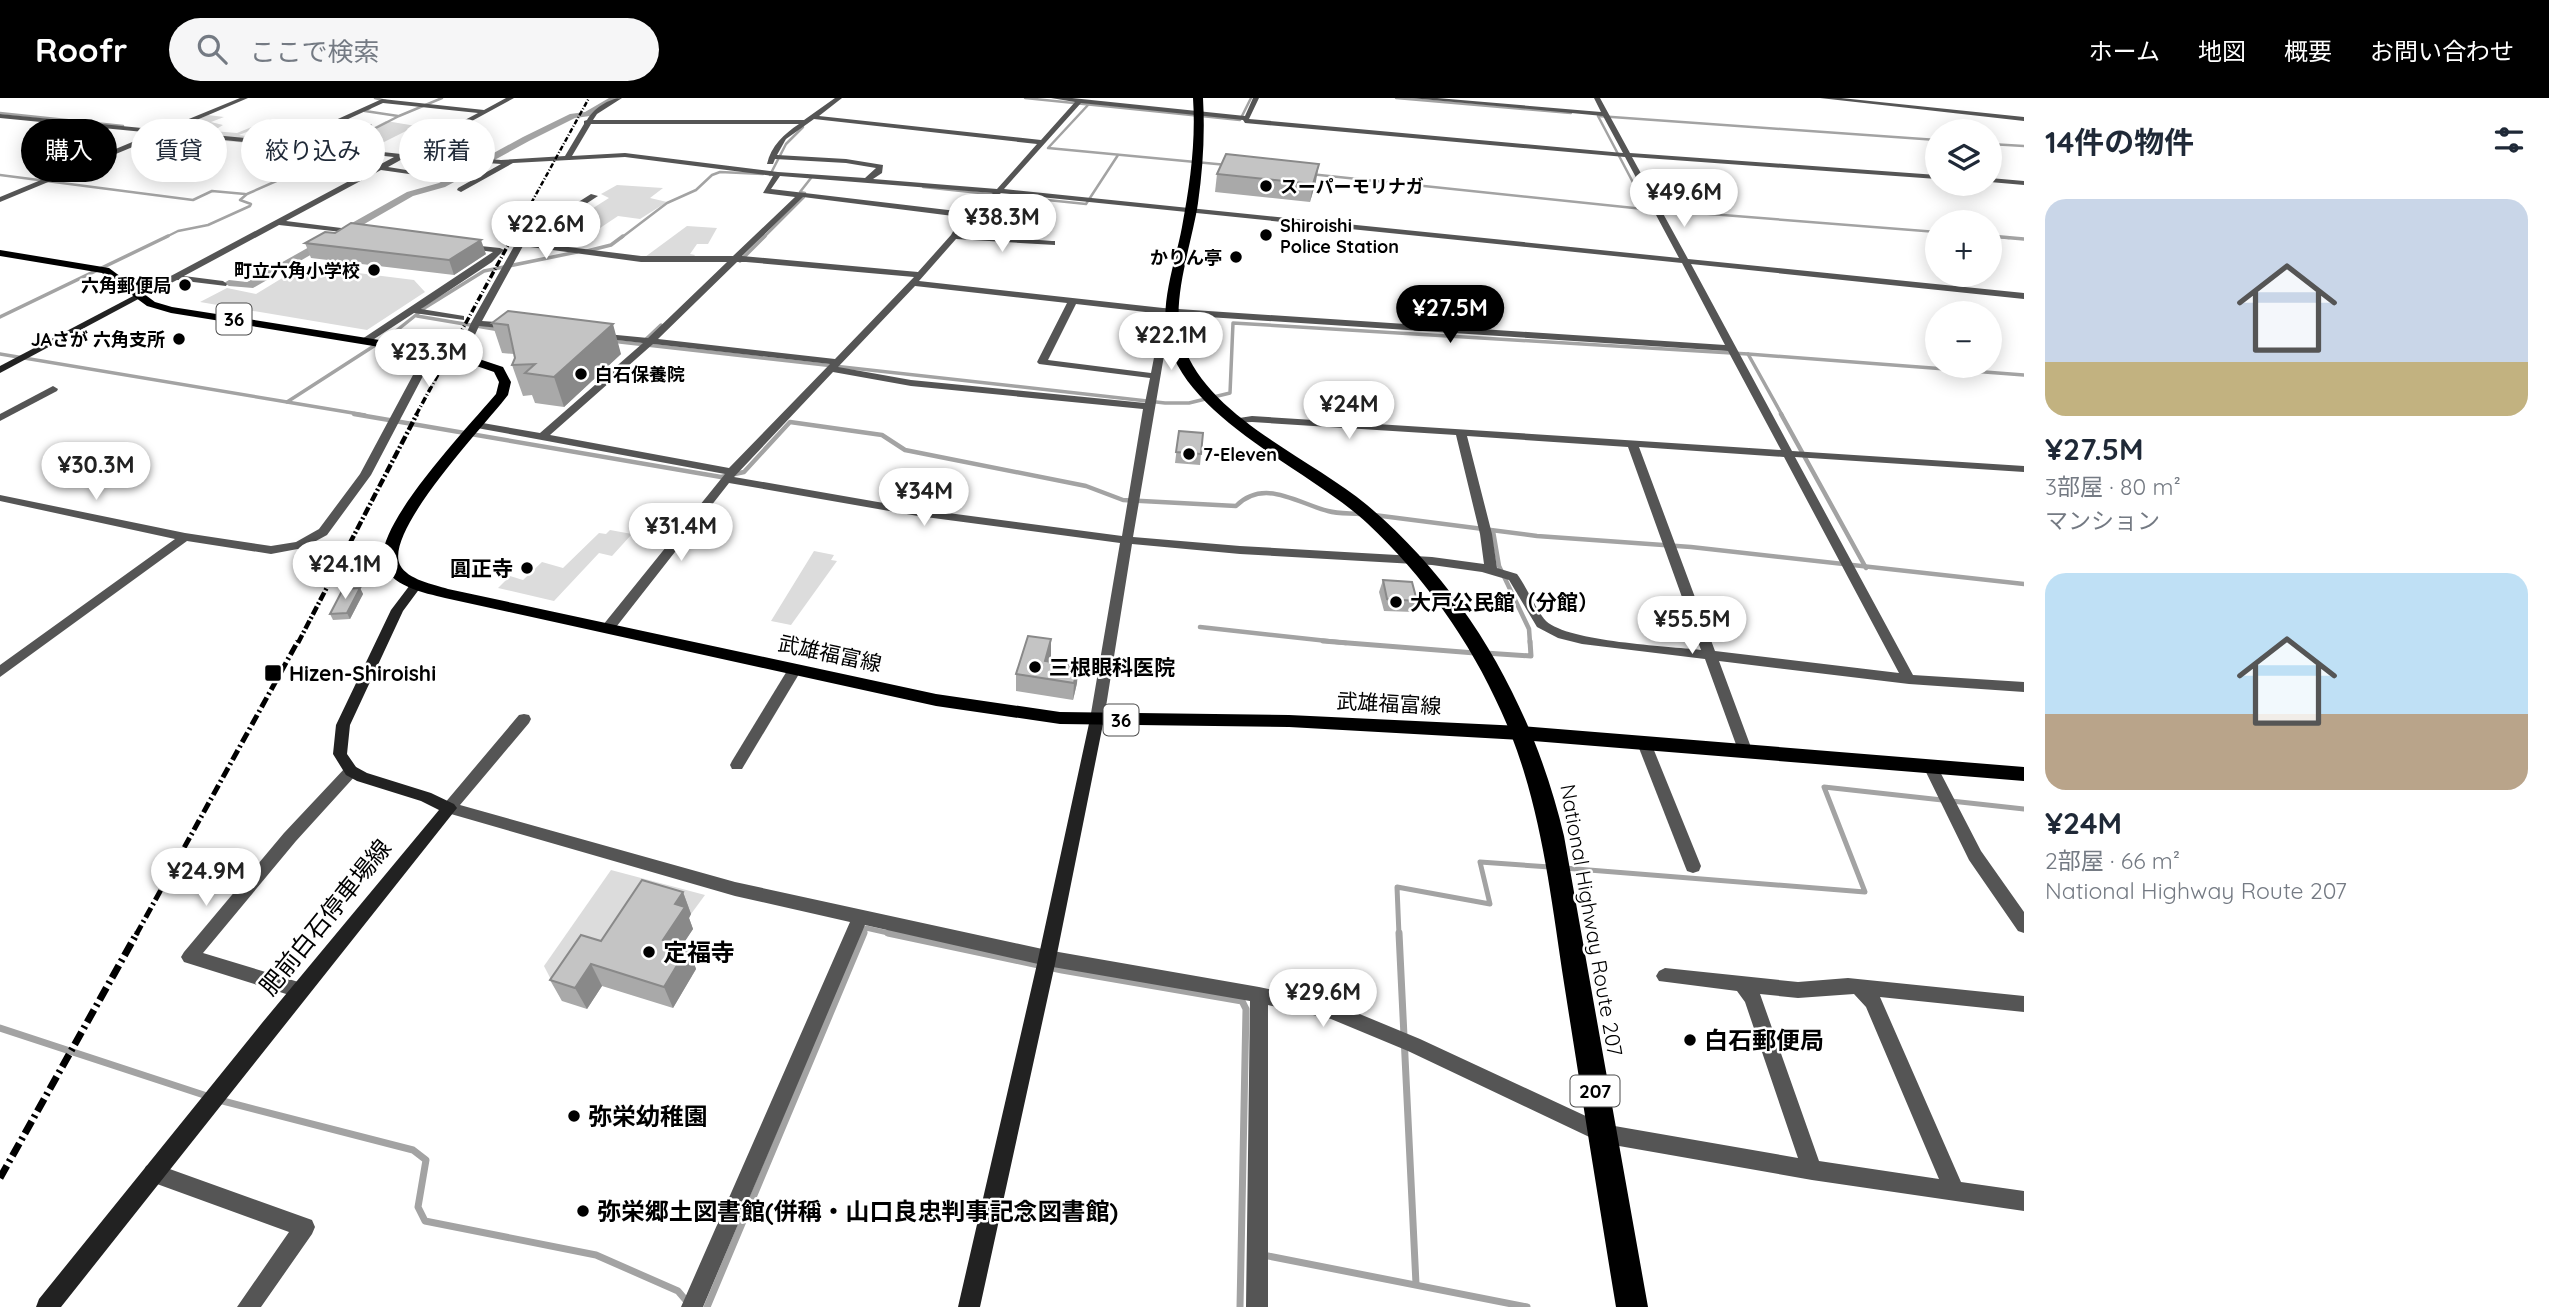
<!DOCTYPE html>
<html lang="ja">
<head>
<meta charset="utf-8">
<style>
  :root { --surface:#fff; --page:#f6f6f7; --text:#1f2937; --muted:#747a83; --accent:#000 }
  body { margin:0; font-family:Quicksand,"Noto Sans JP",sans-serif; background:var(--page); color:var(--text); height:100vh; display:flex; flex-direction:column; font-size:26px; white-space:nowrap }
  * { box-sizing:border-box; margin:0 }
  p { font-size:23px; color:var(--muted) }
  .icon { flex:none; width:38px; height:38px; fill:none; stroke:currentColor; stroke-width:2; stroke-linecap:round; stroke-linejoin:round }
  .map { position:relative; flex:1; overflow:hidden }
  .details { display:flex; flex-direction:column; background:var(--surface); width:525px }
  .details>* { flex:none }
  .hud { position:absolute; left:21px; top:21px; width:665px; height:63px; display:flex; gap:14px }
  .fabs { position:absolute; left:1925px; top:21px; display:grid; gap:14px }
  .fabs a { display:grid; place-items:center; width:77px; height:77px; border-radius:50%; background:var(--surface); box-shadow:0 4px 18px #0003; font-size:35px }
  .price { position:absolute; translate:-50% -60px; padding:0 16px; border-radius:24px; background:#fff; color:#222; font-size:23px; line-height:46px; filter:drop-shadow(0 2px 4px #0008) }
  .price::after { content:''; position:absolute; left:50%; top:42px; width:21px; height:16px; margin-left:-10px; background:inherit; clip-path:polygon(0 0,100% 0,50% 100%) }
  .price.on { background:var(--accent); color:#fff }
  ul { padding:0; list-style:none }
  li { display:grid; align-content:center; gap:14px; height:371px; padding:0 21px }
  li span { display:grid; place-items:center; height:217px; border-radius:21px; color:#555 }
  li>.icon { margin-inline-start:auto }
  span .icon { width:126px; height:126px; fill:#fffc; stroke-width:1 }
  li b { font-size:30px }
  h2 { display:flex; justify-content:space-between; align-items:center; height:84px; padding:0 21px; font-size:30px }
  .tag { padding:0 24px; border-radius:32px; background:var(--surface); box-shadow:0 4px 18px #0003; font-size:24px; line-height:63px }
  .tag.on { background:var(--accent); color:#fff }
  header { display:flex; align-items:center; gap:42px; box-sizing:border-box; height:98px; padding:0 35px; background:var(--accent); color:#fff }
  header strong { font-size:33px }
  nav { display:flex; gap:38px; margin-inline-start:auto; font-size:24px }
  .search { width:490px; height:63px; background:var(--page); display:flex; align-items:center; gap:18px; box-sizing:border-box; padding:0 24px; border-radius:38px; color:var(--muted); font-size:26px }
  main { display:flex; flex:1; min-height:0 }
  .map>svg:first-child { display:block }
</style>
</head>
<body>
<header>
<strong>Roofr</strong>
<div class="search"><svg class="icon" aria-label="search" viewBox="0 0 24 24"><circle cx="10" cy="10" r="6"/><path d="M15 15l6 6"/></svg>ここで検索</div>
<nav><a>ホーム</a><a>地図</a><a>概要</a><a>お問い合わせ</a></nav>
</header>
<main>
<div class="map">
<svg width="2024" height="1209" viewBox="0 0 2024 1209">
  <rect width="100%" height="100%" fill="#fff"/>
  <!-- green -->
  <g fill="#dcdcdc">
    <path d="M208 17 224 19 211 24 223 27 213 33 237 35 271 21 322 29 313 34 264 27 239 37 258 40 248 45 169 38 206 24 199 21Z"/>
    <path d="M386 23 416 28 384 44 351 41Z"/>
    <path d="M617 87 663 90 650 100 667 104 640 121 618 118 591 136 560 131 609 100 601 96Z"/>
    <path d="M687 128 717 130 708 146H697L690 156 695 157 692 161 645 159Z"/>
    <path d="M302 168 414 182 425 194 367 232 200 204 227 190 256 196Z"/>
    <path d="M610 432 632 436 612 458 599 455 554 503 498 490 510 478 523 482 542 464 563 470 599 435 606 436Z"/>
    <path d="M814 453 834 457 831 462 837 463 791 527 771 523Z"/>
    <path d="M611 772 705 797 691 816 562 903 544 868Z"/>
  </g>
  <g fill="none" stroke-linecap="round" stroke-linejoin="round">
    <!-- stream-far4 -->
    <g stroke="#a3a3a3" stroke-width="2.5">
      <path d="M375 0 386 3"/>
      <path d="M1025 0 1240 22 1251 0"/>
      <path d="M1396 0 1571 15"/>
      <path d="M1088 7 1048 50 1227 67"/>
      <path d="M370 10 365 13 398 18"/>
      <path d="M0 15 123 28"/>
      <path d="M1598 18 1937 42"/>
      <path d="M1598 18 1647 111"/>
      <path d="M1990 46 2024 48"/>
      <path d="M1310 76 1634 110 1937 134"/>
      <path d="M0 77 193 102 212 93 245 96"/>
      <path d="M770 77 786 46 803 29"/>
      <path d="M923 89 1086 106 1118 57"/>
      <path d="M1990 138 2009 140"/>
      <path d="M164 140 178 133 208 127 250 108 251 106 240 102 247 96 324 62 329 54 399 18 442 0"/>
      <path d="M621 140 667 105 696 92 712 77 720 74 763 76"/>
      <path d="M763 140 804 99 805 95 800 94 811 80"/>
    </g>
    <!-- stream-far3 -->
    <g stroke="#a3a3a3" stroke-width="3.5">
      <path d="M1990 138 2024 141"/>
      <path d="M587 153 611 147 623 138"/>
      <path d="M740 163 765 138"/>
      <path d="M417 218 500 232"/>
      <path d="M0 219 168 138"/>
      <path d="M611 243 1165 305H1189L1230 295 1233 225 1748 256 2024 277"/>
      <path d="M643 244 661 227"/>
      <path d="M0 256 287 304 391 237 426 209 484 173 577 154"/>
      <path d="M1748 256 1782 317"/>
      <path d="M287 304 365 317"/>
    </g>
    <!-- stream-far2 -->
    <g stroke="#a3a3a3" stroke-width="4.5">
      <path d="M354 316 721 379 744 374 790 324 882 337 905 352 1086 388 1123 402 1236 408C1264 380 1297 405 1328 413 1338 416 1350 415 1361 416"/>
      <path d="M1781 316 1866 470"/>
      <path d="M1374 417 1537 438 1691 449 2024 486"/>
      <path d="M1493 433 1499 468 1529 531 1530 545"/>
      <path d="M1200 529 1346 545"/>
    </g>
    <!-- stream-far1 -->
    <g stroke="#a3a3a3" stroke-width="5">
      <path d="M1323 543 1475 555"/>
      <path d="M1485 555 1531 558 1530 543"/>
      <path d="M1564 770 1865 794 1824 689 2024 711"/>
      <path d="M863 837 866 830 897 837"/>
      <path d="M1399 837 1397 789 1490 806 1480 764 1550 769"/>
    </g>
    <!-- stream -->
    <g stroke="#a3a3a3" stroke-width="7">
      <path d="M888 835 1062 872 1242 903 1246 911 1240 1209"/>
      <path d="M1399 835 1416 1186"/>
      <path d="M0 930 210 999"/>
      <path d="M219 1002 413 1052 426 1062 418 1109 425 1123 596 1157 678 1193 689 1206 696 1209"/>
      <path d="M1263 1157 1527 1209"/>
      <path d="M707 1209 864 835"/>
    </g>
    <!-- canal -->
    <path fill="#a3a3a3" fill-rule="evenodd" d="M609 0H619L590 18 575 20 529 43 445 89 413 98 253 190 229 188 224 185 229 182 247 184 407 94 439 85 523 39 570 16 585 14Z"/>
    <!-- street -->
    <g fill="#555" fill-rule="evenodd">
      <path d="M240 0H248L171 33 287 44 382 1 484 12 506 0H514L413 55 501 62 565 58 584 26V23L587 22C593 11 609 0 622 0L597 16 593 22H804L835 0H842L819 18 1041 42 1075 4 1051 0H1072L1245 18 1253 0H1259L1249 21 1623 55 1603 18 1411 0H1437L1601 14 1594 0H1600L1630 55 1937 77V81L1632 59 1688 161 2024 195V201L1691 166 1792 353 2024 368V374L1795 359 1913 577 2024 584V594L1909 586 1719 563 1752 652 1750 656H1740L1738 652 1705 561 1582 546 1558 540 1537 529 1509 482 1482 474 1432 467 1240 456 1132 446 1104 621 1097 626 1090 621 1120 445 918 418 729 385 613 533H603L601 530 603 527 725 376 477 330 472 327 477 324 540 335 643 245 599 240 594 237 596 235 648 240 727 164H641L523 148 482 223 510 225 515 228 510 231 479 228 464 261 456 259 471 225 517 143 591 96 598 98 528 144 641 158H733L795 99 763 95 773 78 625 59 513 65 461 94 457 92 458 90 501 66 406 59 388 69 455 80 451 82 381 72 286 123 357 132 361 134 360 136 279 127 184 178 223 183 227 186 226 188 177 182 140 201 137 200V196L394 59 164 36 0 104V99L154 35 0 20V16L162 32ZM383 5 478 15 401 56 336 49 373 29 371 26 327 49 296 45ZM1081 5 1243 22 1245 25 1625 59 1679 160 1004 91ZM814 21 1037 46 997 91 873 81 882 75 883 67 846 61 777 57 786 41ZM591 26H799C784 36 771 48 767 66H773L775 61 846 65 876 70 865 80 778 74 625 55 572 58ZM780 78 993 95 965 114 771 91ZM1001 95 1682 165 1725 247 1163 210 919 183 956 141 1055 147V143H1052L959 136 969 118ZM803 99 961 119 951 137 918 174 742 158ZM737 164H746L914 179 835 261 658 241ZM915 188 1067 205 1037 264 1039 266 1150 280 1145 305 911 282 838 269ZM1076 206 1163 216 1728 253 1781 352 1252 318 1233 321V325L1252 324 1456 337 1480 436 1484 466 1432 459 1240 448 1133 439 1167 240 1177 234 1169 232 1158 239 1151 275 1048 262ZM653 246 830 266 729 370 550 337ZM833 274 911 288 1143 311 1122 438 918 411 734 379ZM1467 338 1628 349 1701 552C1667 548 1569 544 1546 523 1538 515 1526 488 1517 476L1497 470 1492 436ZM1639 349 1784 359 1899 575 1715 553Z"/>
      <path d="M1820 0H1841L2024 19V23Z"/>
      <path d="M1990 80 2024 83V87L1990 84Z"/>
      <path d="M461 146 500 150 504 152 492 164 421 211 464 218V222L414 215 368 245H362V241L493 154 464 150H461Z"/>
      <path d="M435 252 440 255 423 278 371 377 327 437 303 450 271 456 187 443 0 579V567L175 441 0 403V397L185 435 271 448 296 444 319 431 360 376 413 277 432 253Z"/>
      <path d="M53 288 58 291 57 293 0 323V316Z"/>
      <path d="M795 566 802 571 742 671H732L730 667 732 663 790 568Z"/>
      <path d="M524 616 529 617 531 621 529 625 460 707 735 784 1047 852 1259 889 1333 905 1420 941 1603 1026 1798 1060 1745 904 1737 893 1659 883 1656 878 1659 873 1665 870 1798 884 1848 880 2024 898V914L1880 899 1961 1084 2024 1093V1113L1812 1082 1602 1045 1408 953 1331 921 1268 907V1209H1246L1250 903 1047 868 865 827 703 1209H681L850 824 735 798 444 714 441 710 444 706 519 617ZM1760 896 1798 900 1854 896 1866 909 1939 1081 1819 1063Z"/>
      <path d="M1644 640 1649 641 1651 645 1701 768 1699 773 1693 775 1687 773 1685 768 1637 645 1639 641Z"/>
      <path d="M1930 662 1935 664 1981 753 2024 814V835L2018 833 1969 762 1923 668 1925 664Z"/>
      <path d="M351 667 356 669 358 673 356 677 296 743 203 855 305 886 308 892 305 898 299 900 184 864 181 859 184 854 284 735 346 669Z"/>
      <path d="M153 1065 312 1122 315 1129 312 1136 261 1209H237L289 1134 146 1082 143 1075 146 1068Z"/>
    </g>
    <!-- secondary -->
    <g fill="#222" fill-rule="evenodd">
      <path d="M137 196 144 198 0 275V268Z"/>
      <path d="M417 482 423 486 403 513 350 627 347 656 356 669 367 675 431 695 454 706 457 710 61 1209H36L39 1201 262 925 439 712 421 703 357 683 346 677 333 656 336 627 391 512 413 483Z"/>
      <path d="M1097 616 1104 621 1055 866 980 1209H958L1037 866 1090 621Z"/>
    </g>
    <!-- primary -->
    <path fill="#000" fill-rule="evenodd" d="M0 152 109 170 155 204 172 209 461 255 503 269 511 284 508 297C487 325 383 433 400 467 408 482 433 486 448 491L936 596 1060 614 1289 617 1521 628 2024 669V683L1521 642 1289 629 1060 626 936 608 445 500C425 495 388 488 383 463 377 424 470 327 496 296L499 284 494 274 459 262 171 215 147 208 102 175 0 158Z"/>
    <!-- highway -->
    <path fill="#000" fill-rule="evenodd" d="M1193 0H1203C1205 36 1203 70 1198 105 1192 146 1169 207 1183 246 1208 320 1311 360 1367 407 1468 492 1534 611 1564 738L1648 1209H1616C1598 1101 1581 993 1564 885 1550 793 1540 698 1501 613 1470 543 1423 477 1367 425 1311 373 1187 321 1168 243 1159 206 1175 166 1182 129 1190 86 1196 44 1193 0Z"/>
    <!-- rail-far4 -->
    <path stroke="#000" stroke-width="2.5" stroke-dasharray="5 2 1 2" stroke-linecap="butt" d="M512 140 589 0"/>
    <!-- rail-far3 -->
    <path stroke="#000" stroke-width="3.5" stroke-dasharray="7 2.5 1 2.5" stroke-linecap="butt" d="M416 317 513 138"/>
    <!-- rail-far2 -->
    <path stroke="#000" stroke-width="4.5" stroke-dasharray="9 2.5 2 2.5" stroke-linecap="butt" d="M298 545 417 316"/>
    <!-- rail-far1 -->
    <path stroke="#000" stroke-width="5" stroke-dasharray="11 3.5 2 3.5" stroke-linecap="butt" d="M136 837 298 543"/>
    <!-- rail -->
    <path stroke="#000" stroke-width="7" stroke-dasharray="14 4.5 2.5 4.5" stroke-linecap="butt" d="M0 1080 137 835"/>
  </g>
  <!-- wall -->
  <g fill="#a9a9a9">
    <path d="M1217 76 1316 83 1310 104 1215 94Z"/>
    <path d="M305 145 486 156 454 177 311 160Z"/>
    <path d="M508 213 621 256 564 309 535 305 532 297 523 298 512 267 515 260 514 256 502 255 492 225Z"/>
    <path d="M1179 333 1203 335 1200 367 1175 365Z"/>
    <path d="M1383 482 1417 503 1414 514 1384 513 1379 494Z"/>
    <path d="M360 490 363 496 350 521 333 522 330 516Z"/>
    <path d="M1051 559 1049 563 1078 568 1077 585 1073 602 1016 593V576Z"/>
    <path d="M683 794 691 816 689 820 693 831 682 847 688 849 696 871 673 910 602 888 587 911 562 903 550 882Z"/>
  </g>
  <!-- shaded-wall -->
  <g fill="#898989">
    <path d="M1319 66 1316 83 1310 104 1313 86Z"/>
    <path d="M481 142 486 156 454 177 449 162Z"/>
    <path d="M613 226 621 256 564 309 554 279Z"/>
    <path d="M360 490 363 496 350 521 347 515Z"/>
    <path d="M1051 541V559L1044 580 1045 563Z"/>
    <path d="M1078 568 1077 585 1073 602 1074 585Z"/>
    <path d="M683 794 691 816 689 820 693 831 672 863 663 842 675 806Z"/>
    <path d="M688 849 696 871 673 910 664 889Z"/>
    <path d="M591 866 602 888 587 911 575 890Z"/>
  </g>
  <!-- building -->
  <g fill="#c4c4c4" stroke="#898989" stroke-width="2">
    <path d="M1226 56 1319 66 1313 86 1217 76Z"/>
    <path d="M351 125 481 142 449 162 305 145 325 134 335 135Z"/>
    <path d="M508 213 613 226 554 279 525 275 535 266 512 267 515 260 508 227 492 225Z"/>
    <path d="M1179 333 1203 335 1201 356 1176 354Z"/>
    <path d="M1383 482 1412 484 1417 503 1387 501Z"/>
    <path d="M360 490 347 515 330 516 343 491Z"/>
    <path d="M1028 538 1051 541 1045 563 1078 568 1074 585 1016 576Z"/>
    <path d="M642 782 683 794 675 806 685 809 663 842 688 849 664 889 591 866 575 890 550 882 581 837 601 843Z"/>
  </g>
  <!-- markers -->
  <g fill="#000" stroke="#fff" stroke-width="2.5">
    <circle cx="1266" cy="88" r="7"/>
    <circle cx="1266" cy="137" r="7"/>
    <circle cx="1236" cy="159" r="7"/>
    <circle cx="374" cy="172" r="7"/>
    <circle cx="185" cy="187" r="7"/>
    <circle cx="179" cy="241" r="7"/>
    <circle cx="581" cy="276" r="7"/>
    <circle cx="1189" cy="356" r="7"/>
    <circle cx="527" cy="470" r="7"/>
    <circle cx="1396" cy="504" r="7"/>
    <circle cx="1035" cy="569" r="7"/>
    <rect x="264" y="566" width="18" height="18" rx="3.5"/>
    <circle cx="649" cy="854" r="7"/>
    <circle cx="1690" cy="942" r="7"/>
    <circle cx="574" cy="1018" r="7"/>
    <circle cx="583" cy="1113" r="7"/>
  </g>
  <g text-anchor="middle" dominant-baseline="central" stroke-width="5" stroke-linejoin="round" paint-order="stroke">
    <!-- far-poi labels -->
    <g font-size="18" font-weight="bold" fill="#000" stroke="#fff" text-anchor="start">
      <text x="1280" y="88">スーパーモリナガ</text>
      <text x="1280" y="127">Shiroishi<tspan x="1280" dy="21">Police Station</tspan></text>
      <text x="1222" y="159" text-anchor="end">かりん亭</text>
      <text x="360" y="172" text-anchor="end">町立六角小学校</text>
      <text x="171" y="187" text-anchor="end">六角郵便局</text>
      <text x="165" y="241" text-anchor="end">JAさが 六角支所</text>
      <text x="595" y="276">白石保養院</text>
      <text x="1203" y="356">7-Eleven</text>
    </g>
    <!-- shield labels -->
    <g fill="#fff" stroke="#4c4c4c" stroke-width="2">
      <rect x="216.5" y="205.5" width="35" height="31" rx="5"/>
      <rect x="1103.5" y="606.5" width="35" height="31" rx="5"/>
      <rect x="1570.5" y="977.5" width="49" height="31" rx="5"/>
    </g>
    <g font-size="19" font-weight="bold" fill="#000">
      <text x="234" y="221">36</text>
      <text x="1121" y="622">36</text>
      <text x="1595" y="993">207</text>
    </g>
    <!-- poi labels -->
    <g font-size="21" font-weight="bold" fill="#000" stroke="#fff" text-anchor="start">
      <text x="513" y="470" text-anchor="end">圓正寺</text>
      <text x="1410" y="504">大戸公民館（分館）</text>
      <text x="1049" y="569">三根眼科医院</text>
      <text x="289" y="575">Hizen-Shiroishi</text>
    </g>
    <!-- street labels -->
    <g font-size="21" fill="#000" stroke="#fff">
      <text transform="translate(830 555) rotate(12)">武雄福富線</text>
      <text transform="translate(1389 605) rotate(3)">武雄福富線</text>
      <text transform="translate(1592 822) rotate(80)">National Highway Route 207</text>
    </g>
    <!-- near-street labels -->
    <g font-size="24" fill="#000" stroke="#fff">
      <text transform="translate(325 819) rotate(-51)">肥前白石停車場線</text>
    </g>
    <!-- near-poi labels -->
    <g font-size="24" font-weight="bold" fill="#000" stroke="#fff" text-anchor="start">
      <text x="663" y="854">定福寺</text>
      <text x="1704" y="942">白石郵便局</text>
      <text x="588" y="1018">弥栄幼稚園</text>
      <text x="597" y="1113">弥栄郷土図書館(併稱・山口良忠判事記念図書館)</text>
    </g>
  </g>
</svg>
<div class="fabs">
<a><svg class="icon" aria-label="layers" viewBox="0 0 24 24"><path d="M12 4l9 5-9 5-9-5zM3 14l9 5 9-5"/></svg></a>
<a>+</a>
<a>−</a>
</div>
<b class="price" style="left:1684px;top:131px">¥49.6M</b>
<b class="price" style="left:1002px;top:156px">¥38.3M</b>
<b class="price" style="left:546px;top:163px">¥22.6M</b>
<b class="price on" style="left:1450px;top:247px">¥27.5M</b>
<b class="price" style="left:1171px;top:274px">¥22.1M</b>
<b class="price" style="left:429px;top:291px">¥23.3M</b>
<b class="price" style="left:1349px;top:343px">¥24M</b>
<b class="price" style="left:96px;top:404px">¥30.3M</b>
<b class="price" style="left:924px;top:430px">¥34M</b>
<b class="price" style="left:681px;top:465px">¥31.4M</b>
<b class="price" style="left:345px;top:503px">¥24.1M</b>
<b class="price" style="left:1692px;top:558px">¥55.5M</b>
<b class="price" style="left:206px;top:810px">¥24.9M</b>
<b class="price" style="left:1323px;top:931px">¥29.6M</b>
<div class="hud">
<a class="tag on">購入</a>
<a class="tag">賃貸</a>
<a class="tag">絞り込み</a>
<a class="tag">新着</a>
</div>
</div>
<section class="details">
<h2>14件の物件<svg class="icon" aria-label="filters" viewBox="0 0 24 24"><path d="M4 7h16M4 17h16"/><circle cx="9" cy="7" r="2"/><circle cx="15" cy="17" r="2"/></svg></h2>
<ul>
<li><span style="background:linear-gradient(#c9d6e8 75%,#c2b280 0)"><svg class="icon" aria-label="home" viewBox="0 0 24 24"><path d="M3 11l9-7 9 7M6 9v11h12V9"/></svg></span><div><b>¥27.5M</b><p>3部屋 · 80 m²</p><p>マンション</p></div></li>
<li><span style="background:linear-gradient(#bfe0f5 65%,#b9a48a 0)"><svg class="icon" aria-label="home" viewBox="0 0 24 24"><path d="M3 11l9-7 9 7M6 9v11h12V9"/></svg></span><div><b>¥24M</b><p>2部屋 · 66 m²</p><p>National Highway Route 207</p></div></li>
</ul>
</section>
</main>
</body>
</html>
